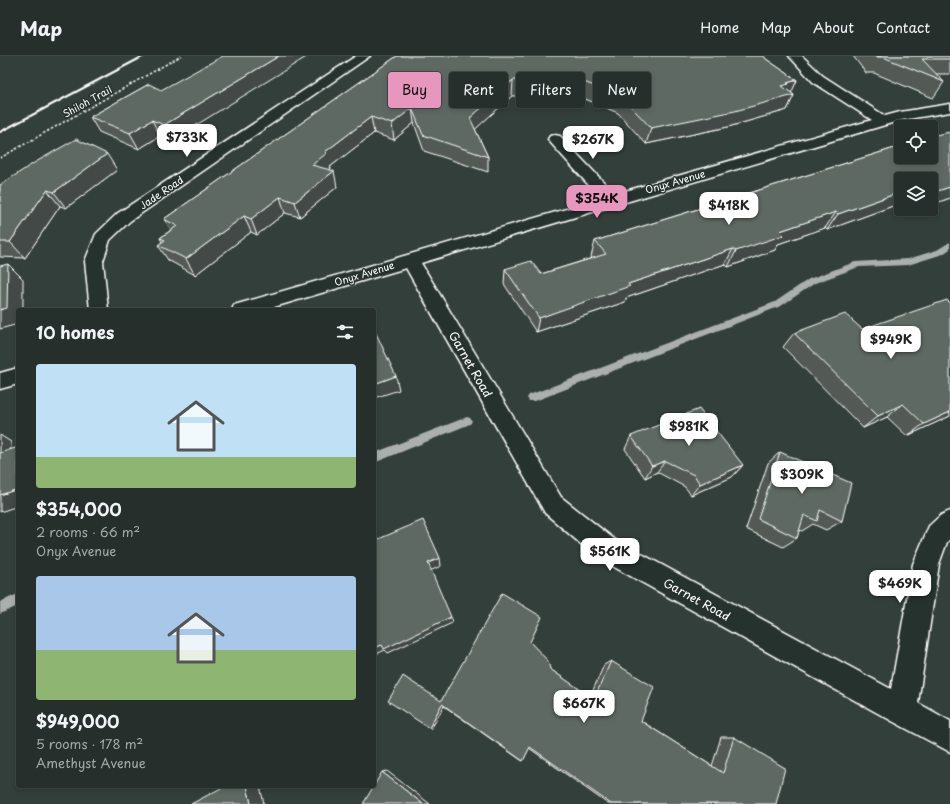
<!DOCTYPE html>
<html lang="en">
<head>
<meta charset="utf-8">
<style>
  :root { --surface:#262f2c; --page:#2e3734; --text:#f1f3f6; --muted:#a4a9a9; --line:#424a48; --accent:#e797bd }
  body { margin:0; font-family:"Playpen Sans",sans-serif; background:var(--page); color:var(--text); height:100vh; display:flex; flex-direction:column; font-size:15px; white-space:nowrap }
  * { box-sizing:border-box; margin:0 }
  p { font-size:13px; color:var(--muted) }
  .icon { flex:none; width:22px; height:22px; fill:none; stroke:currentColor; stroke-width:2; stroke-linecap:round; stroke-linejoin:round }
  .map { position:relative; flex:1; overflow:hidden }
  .panel { position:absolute; left:16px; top:252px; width:360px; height:480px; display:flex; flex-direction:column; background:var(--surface); border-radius:4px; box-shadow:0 2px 6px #0003,0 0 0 1px var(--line) }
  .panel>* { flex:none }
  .top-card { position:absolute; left:388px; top:16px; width:380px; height:36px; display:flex; gap:8px }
  .controls { position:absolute; left:894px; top:64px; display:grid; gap:8px }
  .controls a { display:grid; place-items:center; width:44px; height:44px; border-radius:4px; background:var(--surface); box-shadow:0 2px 6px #0003,0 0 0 1px var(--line); font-size:20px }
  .price { position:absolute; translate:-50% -34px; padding:0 9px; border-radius:8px; background:#fff; color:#222; font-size:13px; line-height:26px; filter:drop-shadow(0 1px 2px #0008) }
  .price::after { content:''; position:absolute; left:50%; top:24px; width:12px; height:9px; margin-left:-6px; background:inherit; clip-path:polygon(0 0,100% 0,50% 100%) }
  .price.active { background:var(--accent); color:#111 }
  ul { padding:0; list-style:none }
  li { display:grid; align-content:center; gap:8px; height:212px; padding:0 20px }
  li span { display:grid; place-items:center; height:124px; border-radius:4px; color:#555 }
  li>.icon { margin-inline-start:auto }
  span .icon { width:72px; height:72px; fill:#fffc; stroke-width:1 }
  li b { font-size:17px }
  h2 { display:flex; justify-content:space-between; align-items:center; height:48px; padding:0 20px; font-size:17px }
  .pill { padding:0 14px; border-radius:4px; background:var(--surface); box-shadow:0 2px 6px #0003,0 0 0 1px var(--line); font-size:14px; line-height:36px }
  .pill.active { background:var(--accent); color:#111 }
  header { display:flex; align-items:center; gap:24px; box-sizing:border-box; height:56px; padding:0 20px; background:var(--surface); border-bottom:1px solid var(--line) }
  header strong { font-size:19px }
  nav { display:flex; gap:22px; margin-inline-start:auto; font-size:14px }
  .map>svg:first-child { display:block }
</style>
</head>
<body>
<header>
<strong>Map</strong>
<nav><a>Home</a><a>Map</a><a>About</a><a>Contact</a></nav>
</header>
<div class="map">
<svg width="950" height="748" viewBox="0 0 950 748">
  <rect width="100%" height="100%" fill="#333f3a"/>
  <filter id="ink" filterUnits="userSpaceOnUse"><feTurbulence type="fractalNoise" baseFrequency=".025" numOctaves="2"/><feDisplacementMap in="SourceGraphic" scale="8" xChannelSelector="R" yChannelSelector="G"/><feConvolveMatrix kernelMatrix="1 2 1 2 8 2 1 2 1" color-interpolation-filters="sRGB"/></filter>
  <g filter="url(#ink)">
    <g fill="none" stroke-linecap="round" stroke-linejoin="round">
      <!-- stream -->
      <g fill="#abb0ae" fill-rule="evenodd">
        <path d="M950 186V193L943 198 908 209 859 211 815 227 781 250 535 345H529L527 342 529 339 775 246 809 223 855 206 908 203 937 194Z"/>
        <path d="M467 361 470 362 472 365 470 368 374 407V397Z"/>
        <path d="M18 538V550L0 558V546Z"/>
      </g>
      <defs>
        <g id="minor">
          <path d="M356 0H370L130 165 110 184 103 205 108 254H90L85 205 96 178 118 157Z"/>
          <path d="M789 0H802L823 20 885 60 900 56 950 48V56L902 64 421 207 561 441 614 483 891 633 913 508 929 470 941 459 950 455V483L947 486 939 508 918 647 950 665V696L892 665 596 501 545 457 406 212 264 254H232L234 249 241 247 601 143 550 86 548 83 550 80 555 79 560 80 615 138 872 64 813 26Z"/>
          <path d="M18 312V328L0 333V317Z"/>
        </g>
      </defs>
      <!-- minor casing -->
      <use href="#minor" stroke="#fff" stroke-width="3"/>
      <!-- path -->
      <path stroke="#fff" stroke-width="1.5" stroke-dasharray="2.5 2" stroke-linecap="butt" d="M0 102 181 0"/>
      <!-- minor -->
      <use href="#minor" fill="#26332d" fill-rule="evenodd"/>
      <!-- rail -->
      <path stroke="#fff" stroke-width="2" d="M0 76 144 0"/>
    </g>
    <!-- wall -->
    <g fill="#525a56" stroke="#fff">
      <path d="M397 0 766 3 797 24 791 37 794 39 787 54 728 71 646 88 618 57 576 39 512 40 475 73 488 101V116L424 95 414 67 394 84 374 77 330 111 331 113 330 114 337 131 300 161 285 157 257 179 251 176 195 219 168 204 158 189 162 186 160 182 171 174 164 163Z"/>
      <path d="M853 0H950V18H936L944 26 933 42 874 17H866Z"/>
      <path d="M149 28 172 84 160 80 139 93 99 76 90 61Z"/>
      <path d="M901 90 950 142 931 149V123H901V147L827 174 825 172 778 188 775 194 728 211 725 208 626 242 625 246 536 276 504 228 505 213 541 218 592 202 591 201 595 185Z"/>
      <path d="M117 114 66 152 60 150 25 202 0 201V129Z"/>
      <path d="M794 277 950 360 907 380 887 361 863 372 783 291Z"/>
      <path d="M631 380 743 409 732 421 691 439 685 431 657 416 645 422 625 393Z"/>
      <path d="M780 396 842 465 826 474 813 468 802 475 799 474 797 482 783 491 746 473 768 407Z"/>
      <path d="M530 586 550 613 590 641 604 609 611 605 641 665 712 710 721 681H734L776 748H608L529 692 523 705 521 704 444 650 431 673 429 672 441 645Z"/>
    </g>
    <!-- shaded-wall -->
    <g fill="#424a46" stroke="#fff">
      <path d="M279 0H308L172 84 164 69Z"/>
      <path d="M513 24 512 40 470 78V62Z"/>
      <path d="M797 24 790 40 794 39 787 54 728 71 646 88 651 72 782 30 787 27Z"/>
      <path d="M412 52 414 67 394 84 392 68Z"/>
      <path d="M371 61 374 77 330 111 331 113 316 124 312 109 325 96Z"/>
      <path d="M152 64 160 80 139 93 130 77Z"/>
      <path d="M107 98 117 114 66 152 54 136Z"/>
      <path d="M334 115 337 131 300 161 295 146Z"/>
      <path d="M950 131V142L931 149V137Z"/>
      <path d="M47 134 60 150 25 202 10 186Z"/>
      <path d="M901 136V147L827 174 838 158Z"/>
      <path d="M280 141 285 157 257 179 251 163Z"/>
      <path d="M836 156 825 172 778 188 775 194 728 211 736 195 780 175Z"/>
      <path d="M244 160 251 176 195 219 186 203Z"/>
      <path d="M733 193 725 208 626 242 625 246 536 276 539 262 628 228Z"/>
      <path d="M8 208 23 223V254H18V268L0 273V254Z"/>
      <path d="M396 320 399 334 374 342V328Z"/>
      <path d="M903 348 887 361 863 372 878 360Z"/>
      <path d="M950 356V360L907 380 924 368Z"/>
      <path d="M0 379 11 386 10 412 0 406Z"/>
      <path d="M665 405 657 416 645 422 652 410Z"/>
      <path d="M743 409 732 421 691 439 700 428Z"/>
      <path d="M18 433V450L0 456V439Z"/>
      <path d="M440 502 441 510 430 515 428 507Z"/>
      <path d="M451 561 452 567 388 597 385 594 374 599V592Z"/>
      <path d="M442 648 444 650 431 673 429 672Z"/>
      <path d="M387 715 430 748H423L382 716Z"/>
      <path d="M247 730H260L264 748H251Z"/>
    </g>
    <!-- building -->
    <g fill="#5f6964" stroke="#fff">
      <path d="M223 0H279L164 69 152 64 130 77 90 61 149 28 161 34Z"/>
      <path d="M397 0H764L766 3 797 24 787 27 789 28 782 30 794 39 735 55 651 72 622 41 579 24H513L470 62 488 101 423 79 412 52 392 68 371 61 325 96 327 97 312 109 334 115 295 146 280 141 251 163 244 160 186 203 158 189 165 184 160 182 177 170 164 163Z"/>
      <path d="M874 0H950V3H922L944 26 883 1H875Z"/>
      <path d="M950 76V131L931 137V123H901V136L838 158 836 156 780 175 784 179 736 195 733 193 628 228 630 230 539 262 505 213 531 205 541 218 606 198 595 185 901 90V101H931V80Z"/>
      <path d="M76 83 107 98 54 136 47 134 10 186H0V129L34 107Z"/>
      <path d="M8 208 7 252 0 254V210Z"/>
      <path d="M947 244 950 247V356L924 368 903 348 878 360 794 277 845 258 862 273Z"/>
      <path d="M374 273 396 320 374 328Z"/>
      <path d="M699 353 743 409 700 428 694 419 665 405 652 410 631 380Z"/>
      <path d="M18 391V433L0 439V397Z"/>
      <path d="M780 396 851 427 842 465 820 454 817 465 804 459 797 482 758 463Z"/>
      <path d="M423 464 440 502 428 507 451 561 384 593 382 589 374 592V485Z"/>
      <path d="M502 537 542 561 530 586 548 605 550 613 594 643 611 605 654 631 641 665 723 717 734 681 785 712 776 748H611L530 691 523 705 442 648 429 672 388 645 403 620 441 645Z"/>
      <path d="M382 716 423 748H363Z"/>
      <path d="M225 730H247L251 748H191Z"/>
    </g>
  </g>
  <g text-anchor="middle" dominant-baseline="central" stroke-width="3" stroke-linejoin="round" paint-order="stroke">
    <!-- far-street labels -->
    <g font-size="10" fill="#fff" stroke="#26332d">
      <text transform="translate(87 45) rotate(-29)">Shiloh Trail</text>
      <text transform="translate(675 125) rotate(-16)">Onyx Avenue</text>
      <text transform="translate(161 136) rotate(-34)">Jade Road</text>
      <text transform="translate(364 217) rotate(-17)">Onyx Avenue</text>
    </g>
    <!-- street labels -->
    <g font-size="12" fill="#fff" stroke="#26332d">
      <text transform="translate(471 308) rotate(60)">Garnet Road</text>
      <text transform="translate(697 543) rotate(29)">Garnet Road</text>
    </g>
  </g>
</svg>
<div class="controls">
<a><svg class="icon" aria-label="locate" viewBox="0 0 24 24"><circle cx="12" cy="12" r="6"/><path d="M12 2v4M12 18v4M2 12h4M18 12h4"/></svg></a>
<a><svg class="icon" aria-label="layers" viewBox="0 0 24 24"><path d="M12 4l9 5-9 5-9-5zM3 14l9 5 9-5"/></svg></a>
</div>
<b class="price" style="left:187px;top:102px">$733K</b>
<b class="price" style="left:593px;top:104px">$267K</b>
<b class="price active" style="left:597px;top:163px">$354K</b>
<b class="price" style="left:729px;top:170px">$418K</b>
<b class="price" style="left:891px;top:304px">$949K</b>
<b class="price" style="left:689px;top:391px">$981K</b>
<b class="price" style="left:802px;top:439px">$309K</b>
<b class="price" style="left:610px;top:516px">$561K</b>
<b class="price" style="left:900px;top:548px">$469K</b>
<b class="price" style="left:584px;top:668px">$667K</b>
<div class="top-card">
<a class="pill active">Buy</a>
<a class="pill">Rent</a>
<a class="pill">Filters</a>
<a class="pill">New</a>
</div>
<section class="panel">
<h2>10 homes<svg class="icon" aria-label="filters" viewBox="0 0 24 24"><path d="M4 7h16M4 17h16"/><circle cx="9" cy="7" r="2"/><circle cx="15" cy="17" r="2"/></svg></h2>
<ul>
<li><span style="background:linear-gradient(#bfe0f5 75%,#8fb573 0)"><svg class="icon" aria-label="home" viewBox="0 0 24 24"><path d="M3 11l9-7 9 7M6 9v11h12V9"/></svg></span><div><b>$354,000</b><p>2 rooms · 66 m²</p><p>Onyx Avenue</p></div></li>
<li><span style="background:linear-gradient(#a9c7e8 60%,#8fb573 0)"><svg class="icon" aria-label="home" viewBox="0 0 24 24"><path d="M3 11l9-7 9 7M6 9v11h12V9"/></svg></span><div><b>$949,000</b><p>5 rooms · 178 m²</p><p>Amethyst Avenue</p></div></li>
</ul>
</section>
</div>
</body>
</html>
